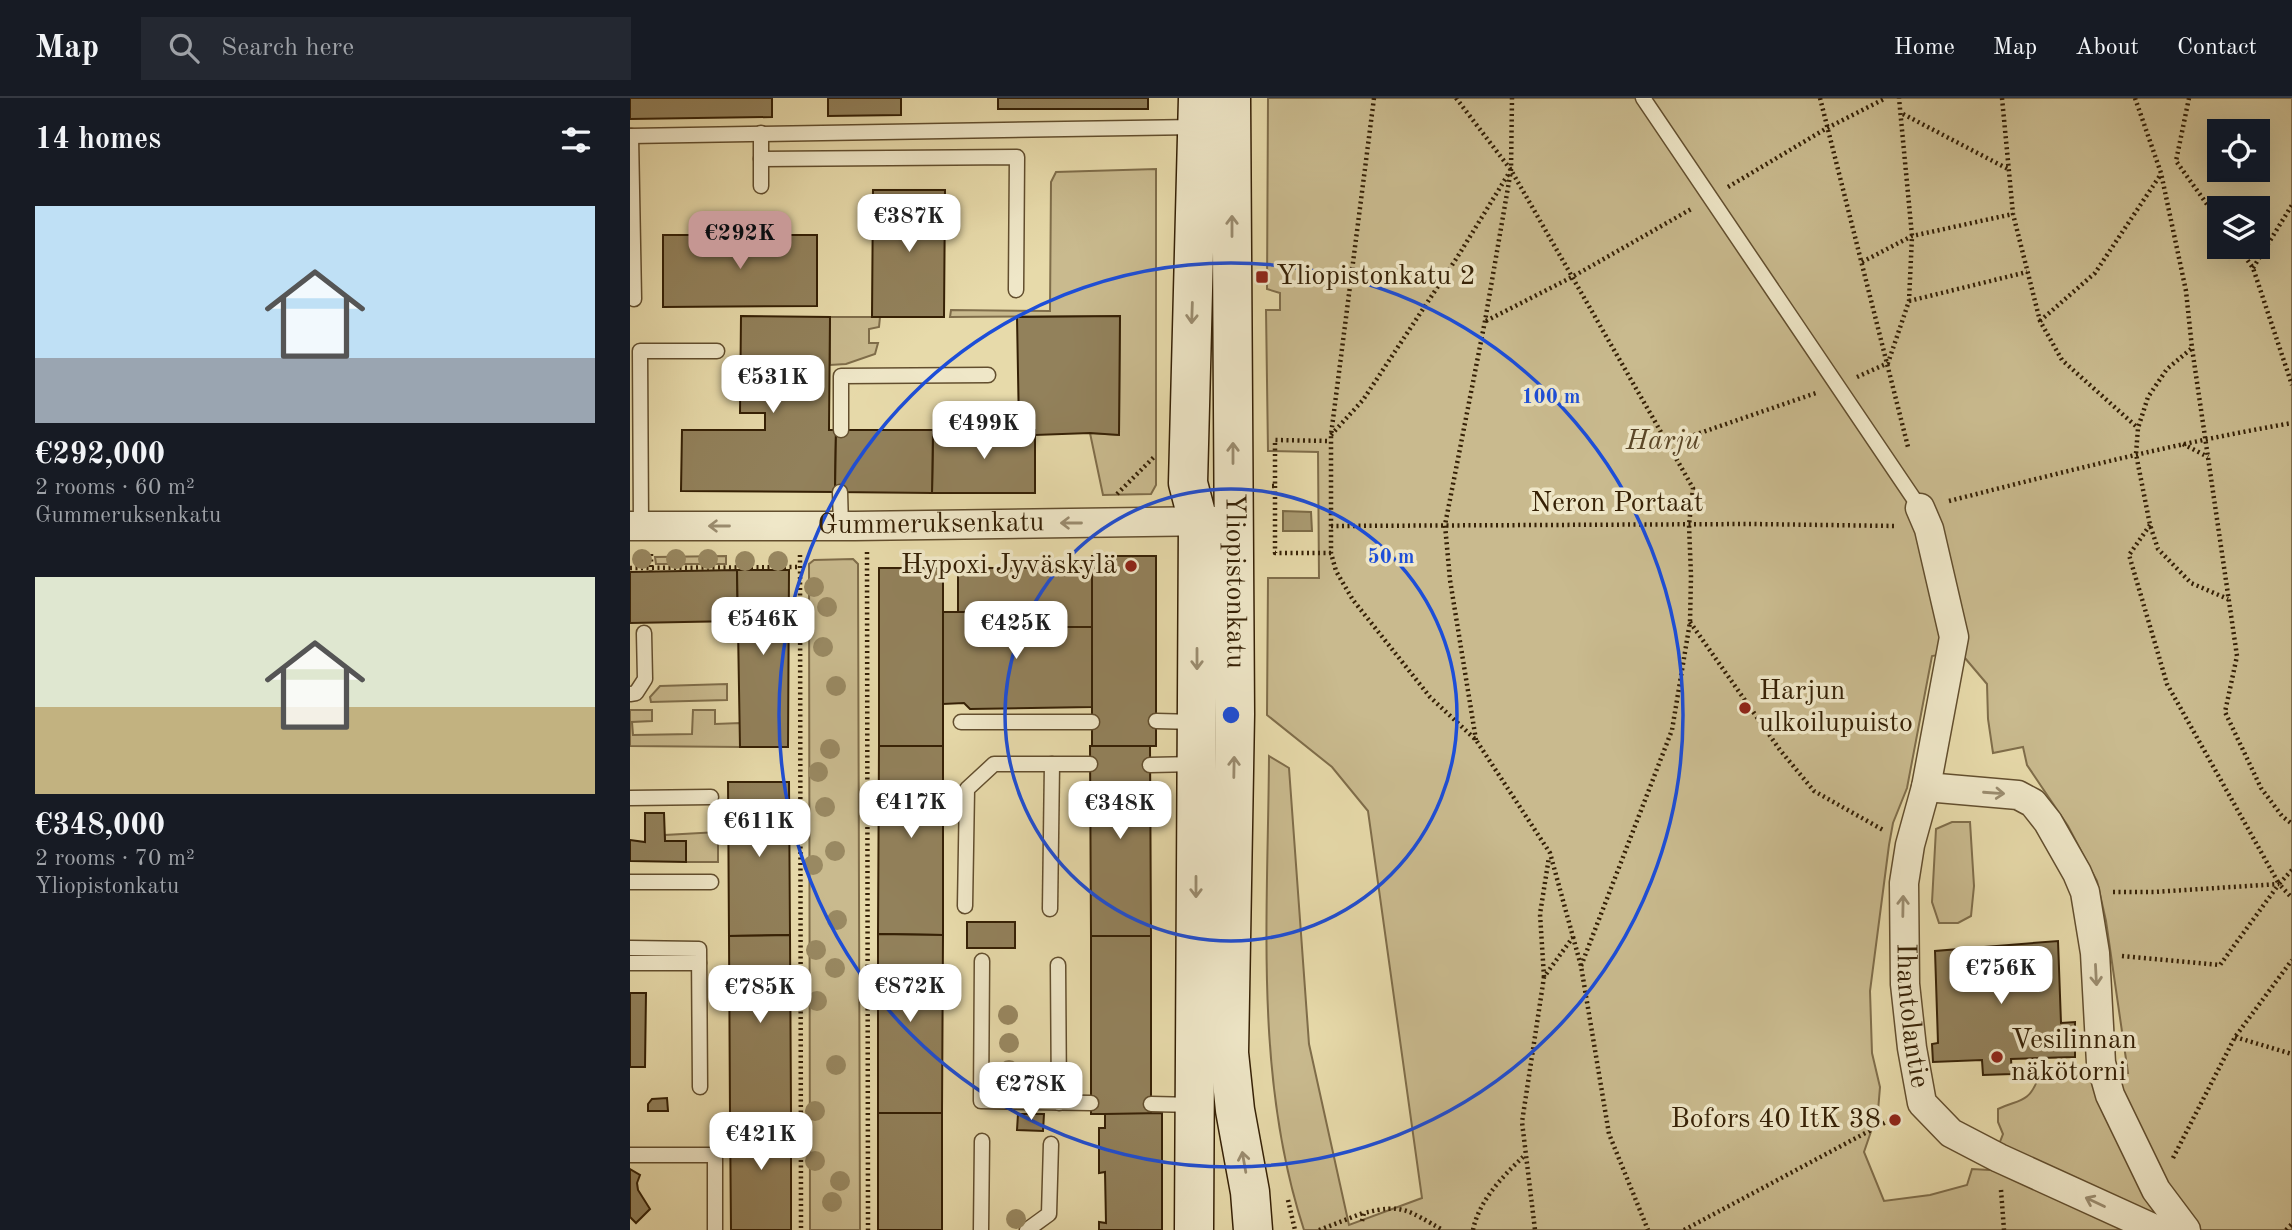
<!DOCTYPE html>
<html lang="en">
<head>
<meta charset="utf-8">
<style>
  :root { --surface:#171b24; --page:#242831; --text:#f1f3f6; --muted:#9ea1a6; --line:#363941; --accent:#c59692 }
  body { margin:0; font-family:"Old Standard TT",serif; background:var(--page); color:var(--text); height:100vh; display:flex; flex-direction:column; font-size:26px; white-space:nowrap }
  * { box-sizing:border-box; margin:0 }
  p { font-size:23px; color:var(--muted) }
  .icon { flex:none; width:38px; height:38px; fill:none; stroke:currentColor; stroke-width:2; stroke-linecap:round; stroke-linejoin:round }
  .map { position:relative; flex:1; overflow:hidden }
  .panel { display:flex; flex-direction:column; background:var(--surface); width:630px }
  .panel>* { flex:none }
  .tools { position:absolute; left:1577px; top:21px; display:grid; gap:14px }
  .tools a { display:grid; place-items:center; width:63px; height:63px; border-radius:0px; background:var(--surface); box-shadow:0 7px 28px #0002; font-size:35px }
  .price { position:absolute; translate:-50% -60px; padding:0 16px; border-radius:14px; background:#fff; color:#222; font-size:23px; line-height:46px; filter:drop-shadow(0 2px 4px #0008) }
  .price::after { content:''; position:absolute; left:50%; top:42px; width:21px; height:16px; margin-left:-10px; background:inherit; clip-path:polygon(0 0,100% 0,50% 100%) }
  .price.active { background:var(--accent); color:#111 }
  ul { padding:0; list-style:none }
  li { display:grid; align-content:center; gap:14px; height:371px; padding:0 35px }
  li span { display:grid; place-items:center; height:217px; border-radius:0px; color:#555 }
  li>.icon { margin-inline-start:auto }
  span .icon { width:126px; height:126px; fill:#fffc; stroke-width:1 }
  li b { font-size:30px }
  h2 { display:flex; justify-content:space-between; align-items:center; height:84px; padding:0 35px; font-size:30px }
  header { display:flex; align-items:center; gap:42px; box-sizing:border-box; height:98px; padding:0 35px; background:var(--surface); border-bottom:2px solid var(--line) }
  header strong { font-size:33px }
  nav { display:flex; gap:38px; margin-inline-start:auto; font-size:24px }
  .search { width:490px; height:63px; background:var(--page); display:flex; align-items:center; gap:18px; box-sizing:border-box; padding:0 24px; border-radius:0px; color:var(--muted); font-size:26px }
  main { display:flex; flex:1; min-height:0 }
  .map>svg:first-child { display:block }
</style>
</head>
<body>
<header>
<strong>Map</strong>
<div class="search"><svg class="icon" aria-label="search" viewBox="0 0 24 24"><circle cx="10" cy="10" r="6"/><path d="M15 15l6 6"/></svg>Search here</div>
<nav><a>Home</a><a>Map</a><a>About</a><a>Contact</a></nav>
</header>
<main>
<section class="panel">
<h2>14 homes<svg class="icon" aria-label="filters" viewBox="0 0 24 24"><path d="M4 7h16M4 17h16"/><circle cx="9" cy="7" r="2"/><circle cx="15" cy="17" r="2"/></svg></h2>
<ul>
<li><span style="background:linear-gradient(#bfe0f5 70%,#9aa5b1 0)"><svg class="icon" aria-label="home" viewBox="0 0 24 24"><path d="M3 11l9-7 9 7M6 9v11h12V9"/></svg></span><div><b>€292,000</b><p>2 rooms · 60 m²</p><p>Gummeruksenkatu</p></div></li>
<li><span style="background:linear-gradient(#dfe7d0 60%,#c2b280 0)"><svg class="icon" aria-label="home" viewBox="0 0 24 24"><path d="M3 11l9-7 9 7M6 9v11h12V9"/></svg></span><div><b>€348,000</b><p>2 rooms · 70 m²</p><p>Yliopistonkatu</p></div></li>
</ul>
</section>
<div class="map">
<svg width="1662" height="1132" viewBox="0 0 1662 1132">
  <rect width="100%" height="100%" fill="#e7daaa"/>
  <filter id="stains"><feTurbulence type="fractalNoise" baseFrequency=".00286" numOctaves="4"/><feColorMatrix values="0 0 0 0 .2 0 0 0 0 .09 0 0 0 0 .02 0 0 0 .5 -.17"/></filter>
  <radialGradient id="worn" r=".72"><stop offset=".6" stop-color="#630" stop-opacity="0"/><stop offset="1" stop-color="#630" stop-opacity=".3"/></radialGradient>
  <!-- green -->
  <g fill="#c9ba8e" stroke="#7f6d4a" stroke-width="2" fill-rule="evenodd">
    <path d="M638 0H1662V1132H674C624 980 638 816 639 658L659 670 679 946 719 1127 792 1100 738 713 702 669 637 617 638 480H689L688 354 638 353 636 212H650V195L637 191ZM1589 33H1628V72H1589ZM1589 110H1628V149H1589ZM1329 553 1357 586 1358 621 1363 655 1393 649 1397 667 1438 728 1467 783 1476 823 1498 975H1444L1408 981C1398 1006 1389 1001 1368 1011V1024L1373 1036 1359 1072 1342 1071 1337 1087 1300 1097 1254 1103 1234 1054 1248 1013 1250 989 1242 955 1240 893 1259 747 1263 725 1277 690 1302 558Z"/>
    <path d="M526 71V387L521 396 473 397 460 335 489 337 490 218 320 219 321 212 420 213 421 84 426 74Z"/>
    <path d="M200 219H250L249 229 239 231V245H248L245 256 216 266 200 267Z"/>
    <path d="M96 458V466H26L25 459Z"/>
    <path d="M223 461 228 466 230 1132H180L179 466 184 462Z"/>
    <path d="M97 586V602L21 604 20 599 30 588Z"/>
    <path d="M0 612H22V623L2 624 3 637 62 636 63 612H85V626L110 625V649L0 648Z"/>
    <path d="M1322 724H1340L1344 788 1341 818 1328 825H1309L1302 804 1306 731Z"/>
    <path d="M88 734V764H56L55 743H35V737Z"/>
  </g>
  <!-- water -->
  <path fill="#aa9b72" stroke="#7b6a46" stroke-width="2" d="M653 413 681 414 682 433H653Z"/>
  <!-- building -->
  <g fill="#92815b" stroke="#352005" stroke-width="2">
    <path d="M0 0H142V19L0 21Z"/>
    <path d="M198 0H271V17L198 18Z"/>
    <rect x="368" y="0" width="150" height="11"/>
    <path d="M243 92H315L314 219H242Z"/>
    <path d="M33 137H187V208L33 209Z"/>
    <path d="M111 218 200 219 199 332H206L205 394 51 393 52 332H135V315H110Z"/>
    <path d="M490 218 489 337 460 335 405 337V332L389 331 387 219Z"/>
    <path d="M389 331 405 332V395H302L303 332Z"/>
    <path d="M206 332H303L302 395 205 394Z"/>
    <rect x="462" y="458" width="64" height="190"/>
    <rect x="249" y="470" width="64" height="178"/>
    <path d="M328 470H462V529H428V514H328Z"/>
    <path d="M107 472 108 523 0 525V474Z"/>
    <path d="M107 472H159L158 649H110Z"/>
    <path d="M313 514H428V529H462V609L340 611 334 605 313 606Z"/>
    <path d="M249 648H313V837L248 836Z"/>
    <path d="M460 648H520L521 838H461Z"/>
    <path d="M98 684H159L160 837 99 838Z"/>
    <path d="M15 715H34L35 743H56V764L0 763V742L15 744Z"/>
    <rect x="337" y="824" width="48" height="26"/>
    <path d="M248 836 313 837 312 1015H248Z"/>
    <path d="M160 837 161 1017H100L99 838Z"/>
    <rect x="461" y="838" width="60" height="178"/>
    <path d="M1428 843 1431 925 1445 924V959L1381 961 1382 976 1353 977 1352 962 1303 964 1302 946 1308 945 1305 853Z"/>
    <path d="M0 895H16L15 969H0Z"/>
    <path d="M37 1000 38 1013H18V1006L22 1001Z"/>
    <rect x="248" y="1015" width="64" height="117"/>
    <path d="M532 1015V1132H469V1124L476 1125 475 1074 469 1075V1030H475V1016Z"/>
    <path d="M388 1016H414L413 1033 387 1032Z"/>
    <path d="M100 1017H161V1132H101Z"/>
    <path d="M0 1071 10 1077 7 1085 8 1092 20 1111 6 1125 0 1119Z"/>
  </g>
  <g fill="none" stroke-linecap="round" stroke-linejoin="round">
    <defs>
      <g id="service">
        <path d="M1013 0 1290 410"/>
        <path d="M131 35V88"/>
        <path d="M0 38 566 29"/>
        <path d="M1 38 4 201"/>
        <path d="M131 61 387 59 386 192"/>
        <path d="M211 332V278L358 277"/>
        <path d="M210 394 211 428"/>
        <path d="M11 428 10 253H87"/>
        <path d="M0 596 6 595 15 581 14 535"/>
        <path d="M526 623 566 624"/>
        <path d="M331 624H462"/>
        <path d="M520 667 565 666"/>
        <path d="M0 700 81 699"/>
        <path d="M0 784H81"/>
        <path d="M335 808 337 691 364 666H460"/>
        <path d="M420 811 422 666"/>
        <path d="M0 850 69 851 70 989"/>
        <path d="M352 863 351 1003 461 1005"/>
        <path d="M0 865H69"/>
        <path d="M428 867 429 1005"/>
        <path d="M521 1006 565 1007"/>
        <path d="M0 1057H85V1132"/>
        <path d="M351 1132 352 1043"/>
        <path d="M397 1132 419 1116 421 1046"/>
      </g>
      <g id="minor">
        <path id="s1" d="M1290 410 1299 431 1324 539 1296 689 1280 747 1274 785 1275 886 1282 950 1292 1005 1321 1035 1369 1060 1527 1132"/>
        <path id="s2" d="M0 428H225L586 423"/>
        <path d="M1296 689 1388 697 1403 705 1418 724 1447 775 1455 794 1465 855 1471 965 1480 997 1526 1092 1556 1132"/>
      </g>
      <g id="secondary">
        <path id="s3" d="M601 0 605 616 599 955 605 1012 620 1094 623 1132"/>
        <path d="M564 1132 568 423 558 385 568 0"/>
      </g>
    </defs>
    <!-- service casing -->
    <use href="#service" stroke="#624e2e" stroke-width="17"/>
    <!-- minor casing -->
    <use href="#minor" stroke="#624e2e" stroke-width="31"/>
    <!-- secondary casing -->
    <use href="#secondary" stroke="#352005" stroke-width="41"/>
    <!-- path -->
    <g stroke="#352005" stroke-width="4.5" stroke-dasharray="2 3.5" stroke-linecap="butt">
      <path d="M744 0 701 337V455L706 473 723 502 800 599 846 642 920 755 943 839 914 879 892 1024 905 1132"/>
      <path d="M826 0 881 72 1063 390 1059 427 1061 478 1060 524 1042 632 951 868"/>
      <path d="M1190 0 1278 349"/>
      <path d="M1372 0 1383 116 1410 223 1432 262 1508 330"/>
      <path d="M1505 0 1531 75 1556 193 1562 250 1607 558 1595 614 1631 690 1652 718 1662 726"/>
      <path d="M1559 0 1546 63 1589 123"/>
      <path d="M1273 16 1378 71"/>
      <path d="M1098 89 1197 30 1256 0"/>
      <path d="M1608 149 1623 170 1662 287"/>
      <path d="M1232 164 1282 138 1383 116"/>
      <path d="M1623 170 1662 107"/>
      <path d="M1279 203 1397 174"/>
      <path d="M856 223 942 179 1063 110"/>
      <path d="M1410 223 1465 175 1531 76"/>
      <path d="M1561 251 1537 271 1518 299 1508 330 1506 356 1520 427 1528 451 1561 485 1598 501"/>
      <path d="M1227 279 1258 265 1279 203 1282 138 1269 0"/>
      <path d="M701 337 733 302 828 158 879 75"/>
      <path d="M1038 346 1186 295"/>
      <path d="M1553 346 1578 359"/>
      <path d="M642 388H645V342L700 343"/>
      <path d="M645 388V455H701"/>
      <path d="M487 396 525 358"/>
      <path d="M1319 403C1433 374 1546 345 1662 325"/>
      <path d="M1520 427 1499 457 1537 586 1649 786"/>
      <path d="M701 428 1122 426 1267 428"/>
      <path d="M237 454 238 1132"/>
      <path d="M21 456V474"/>
      <path d="M170 457 171 1132"/>
      <path d="M0 470 170 469"/>
      <path d="M1060 524 1150 652 1184 693 1255 733"/>
      <path d="M846 642 820 482 815 427 855 223 881 72 882 0"/>
      <path d="M1662 772 1649 786 1662 800"/>
      <path d="M1483 794H1524L1649 786"/>
      <path d="M943 839 951 868 979 1036 1018 1132"/>
      <path d="M1492 858 1590 867 1649 786"/>
      <path d="M914 879 910 816 919 759"/>
      <path d="M1605 939 1662 956"/>
      <path d="M1543 1060 1605 939 1662 862"/>
      <path d="M1371 1092 1374 1132"/>
      <path d="M658 1102 665 1132"/>
      <path d="M732 1123 734 1115C774 1105 778 1113 813 1132"/>
      <path d="M689 1132 733 1115"/>
      <path d="M843 1132C849 1102 874 1077 895 1057"/>
      <path d="M1054 1132 1269 1017"/>
      <path d="M1656 1132 1662 1126"/>
    </g>
    <!-- service -->
    <use href="#service" stroke="#efe7c8" stroke-width="14"/>
    <!-- minor -->
    <use href="#minor" stroke="#efe7c8" stroke-width="28"/>
    <!-- secondary -->
    <use href="#secondary" stroke="#efe7c8" stroke-width="38"/>
  </g>
  <!-- trees -->
  <g fill="#998962">
    <circle cx="12" cy="461" r="10"/>
    <circle cx="46" cy="461" r="10"/>
    <circle cx="78" cy="461" r="10"/>
    <circle cx="115" cy="463" r="10"/>
    <circle cx="148" cy="463" r="10"/>
    <circle cx="184" cy="489" r="10"/>
    <circle cx="197" cy="509" r="10"/>
    <circle cx="193" cy="549" r="10"/>
    <circle cx="206" cy="588" r="10"/>
    <circle cx="200" cy="651" r="10"/>
    <circle cx="188" cy="674" r="10"/>
    <circle cx="195" cy="709" r="10"/>
    <circle cx="205" cy="753" r="10"/>
    <circle cx="183" cy="767" r="10"/>
    <circle cx="207" cy="822" r="10"/>
    <circle cx="186" cy="852" r="10"/>
    <circle cx="205" cy="870" r="10"/>
    <circle cx="187" cy="903" r="10"/>
    <circle cx="378" cy="917" r="10"/>
    <circle cx="379" cy="945" r="10"/>
    <circle cx="206" cy="967" r="10"/>
    <circle cx="379" cy="972" r="10"/>
    <circle cx="185" cy="1013" r="10"/>
    <circle cx="185" cy="1063" r="10"/>
    <circle cx="210" cy="1083" r="10"/>
    <circle cx="202" cy="1104" r="10"/>
    <circle cx="386" cy="1121" r="10"/>
  </g>
  <!-- one-way arrows -->
  <defs><path id="oneway-shaft" d="M-6 0H5M1.5-3L5.5 0L1.5 3" fill="none" stroke-width="1.6" stroke-linecap="round" stroke-linejoin="round" transform="scale(1.75)"/></defs>
  <g stroke="#9b8d70">
    <use href="#oneway-shaft" transform="translate(602 128) rotate(-90)"/>
    <use href="#oneway-shaft" transform="translate(562 215) rotate(92)"/>
    <use href="#oneway-shaft" transform="translate(603 355) rotate(-90)"/>
    <use href="#oneway-shaft" transform="translate(441 425) rotate(180)"/>
    <use href="#oneway-shaft" transform="translate(89 428) rotate(180)"/>
    <use href="#oneway-shaft" transform="translate(567 561) rotate(90)"/>
    <use href="#oneway-shaft" transform="translate(604 669) rotate(-89)"/>
    <use href="#oneway-shaft" transform="translate(1364 695) rotate(4)"/>
    <use href="#oneway-shaft" transform="translate(566 789) rotate(90)"/>
    <use href="#oneway-shaft" transform="translate(1273 808) rotate(-89)"/>
    <use href="#oneway-shaft" transform="translate(1466 877) rotate(87)"/>
    <use href="#oneway-shaft" transform="translate(614 1064) rotate(-100)"/>
    <use href="#oneway-shaft" transform="translate(1465 1104) rotate(-155)"/>
  </g>
  <!-- distance rings -->
  <g fill="none" stroke="#1d4ed8" stroke-width="3.5">
    <circle cx="601" cy="617" r="226"/>
    <circle cx="601" cy="617" r="452"/>
  </g>
  <!-- markers -->
  <g fill="#8f2418" stroke="#efe7c8" stroke-width="2.5">
    <rect x="625" y="172" width="14" height="14" rx="3.5"/>
    <circle cx="501" cy="468" r="7"/>
    <circle cx="1115" cy="610" r="7"/>
    <circle cx="1367" cy="959" r="7"/>
    <circle cx="1265" cy="1022" r="7"/>
  </g>
  <g text-anchor="middle" dominant-baseline="central" stroke-width="7" stroke-linejoin="round" paint-order="stroke">
    <!-- poi labels -->
    <g font-size="28" fill="#352005" stroke="#efe7c8" text-anchor="start">
      <text x="646" y="179">Yliopistonkatu 2</text>
      <text x="487" y="468" text-anchor="end">Hypoxi Jyväskylä</text>
      <text x="1129" y="594">Harjun<tspan x="1129" dy="32">ulkoilupuisto</tspan></text>
      <text x="1381" y="943">Vesilinnan<tspan x="1381" dy="32">näkötorni</tspan></text>
      <text x="1251" y="1022" text-anchor="end">Bofors 40 ItK 38</text>
    </g>
    <!-- park labels -->
    <g font-size="28" font-style="italic" fill="#5a4627" stroke="#efe7c8">
      <text x="1033" y="344">Harju</text>
    </g>
    <!-- street labels -->
    <g font-size="28" fill="#352005" stroke="#efe7c8">
      <text x="987" y="406">Neron Portaat</text>
      <text stroke="none"><textPath href="#s2" startOffset="301">Gummeruksenkatu</textPath></text>
      <text stroke="none"><textPath href="#s3" startOffset="483">Yliopistonkatu</textPath></text>
      <text stroke="none"><textPath href="#s1" startOffset="518">Ihantolantie</textPath></text>
    </g>
  </g>
  <circle cx="601" cy="617" r="10" fill="#1d4ed8" stroke="#efe7c8" stroke-width="3.5"/>
  <g font-size="21" text-anchor="middle" font-weight="bold" fill="#1d4ed8" stroke="#efe7c8" stroke-width="7" stroke-linejoin="round" paint-order="stroke">
    <text x="921" y="305">100 m</text>
    <text x="761" y="465">50 m</text>
  </g>
  <rect width="100%" height="100%" filter="url(#stains)"/>
  <rect width="100%" height="100%" fill="url(#worn)"/>
</svg>
<div class="tools">
<a><svg class="icon" aria-label="locate" viewBox="0 0 24 24"><circle cx="12" cy="12" r="6"/><path d="M12 2v4M12 18v4M2 12h4M18 12h4"/></svg></a>
<a><svg class="icon" aria-label="layers" viewBox="0 0 24 24"><path d="M12 4l9 5-9 5-9-5zM3 14l9 5 9-5"/></svg></a>
</div>
<b class="price" style="left:279px;top:156px">€387K</b>
<b class="price active" style="left:110px;top:173px">€292K</b>
<b class="price" style="left:143px;top:317px">€531K</b>
<b class="price" style="left:354px;top:363px">€499K</b>
<b class="price" style="left:133px;top:559px">€546K</b>
<b class="price" style="left:386px;top:563px">€425K</b>
<b class="price" style="left:281px;top:742px">€417K</b>
<b class="price" style="left:490px;top:743px">€348K</b>
<b class="price" style="left:129px;top:761px">€611K</b>
<b class="price" style="left:1371px;top:908px">€756K</b>
<b class="price" style="left:280px;top:926px">€872K</b>
<b class="price" style="left:130px;top:927px">€785K</b>
<b class="price" style="left:401px;top:1024px">€278K</b>
<b class="price" style="left:131px;top:1074px">€421K</b>
</div>
</main>
</body>
</html>
